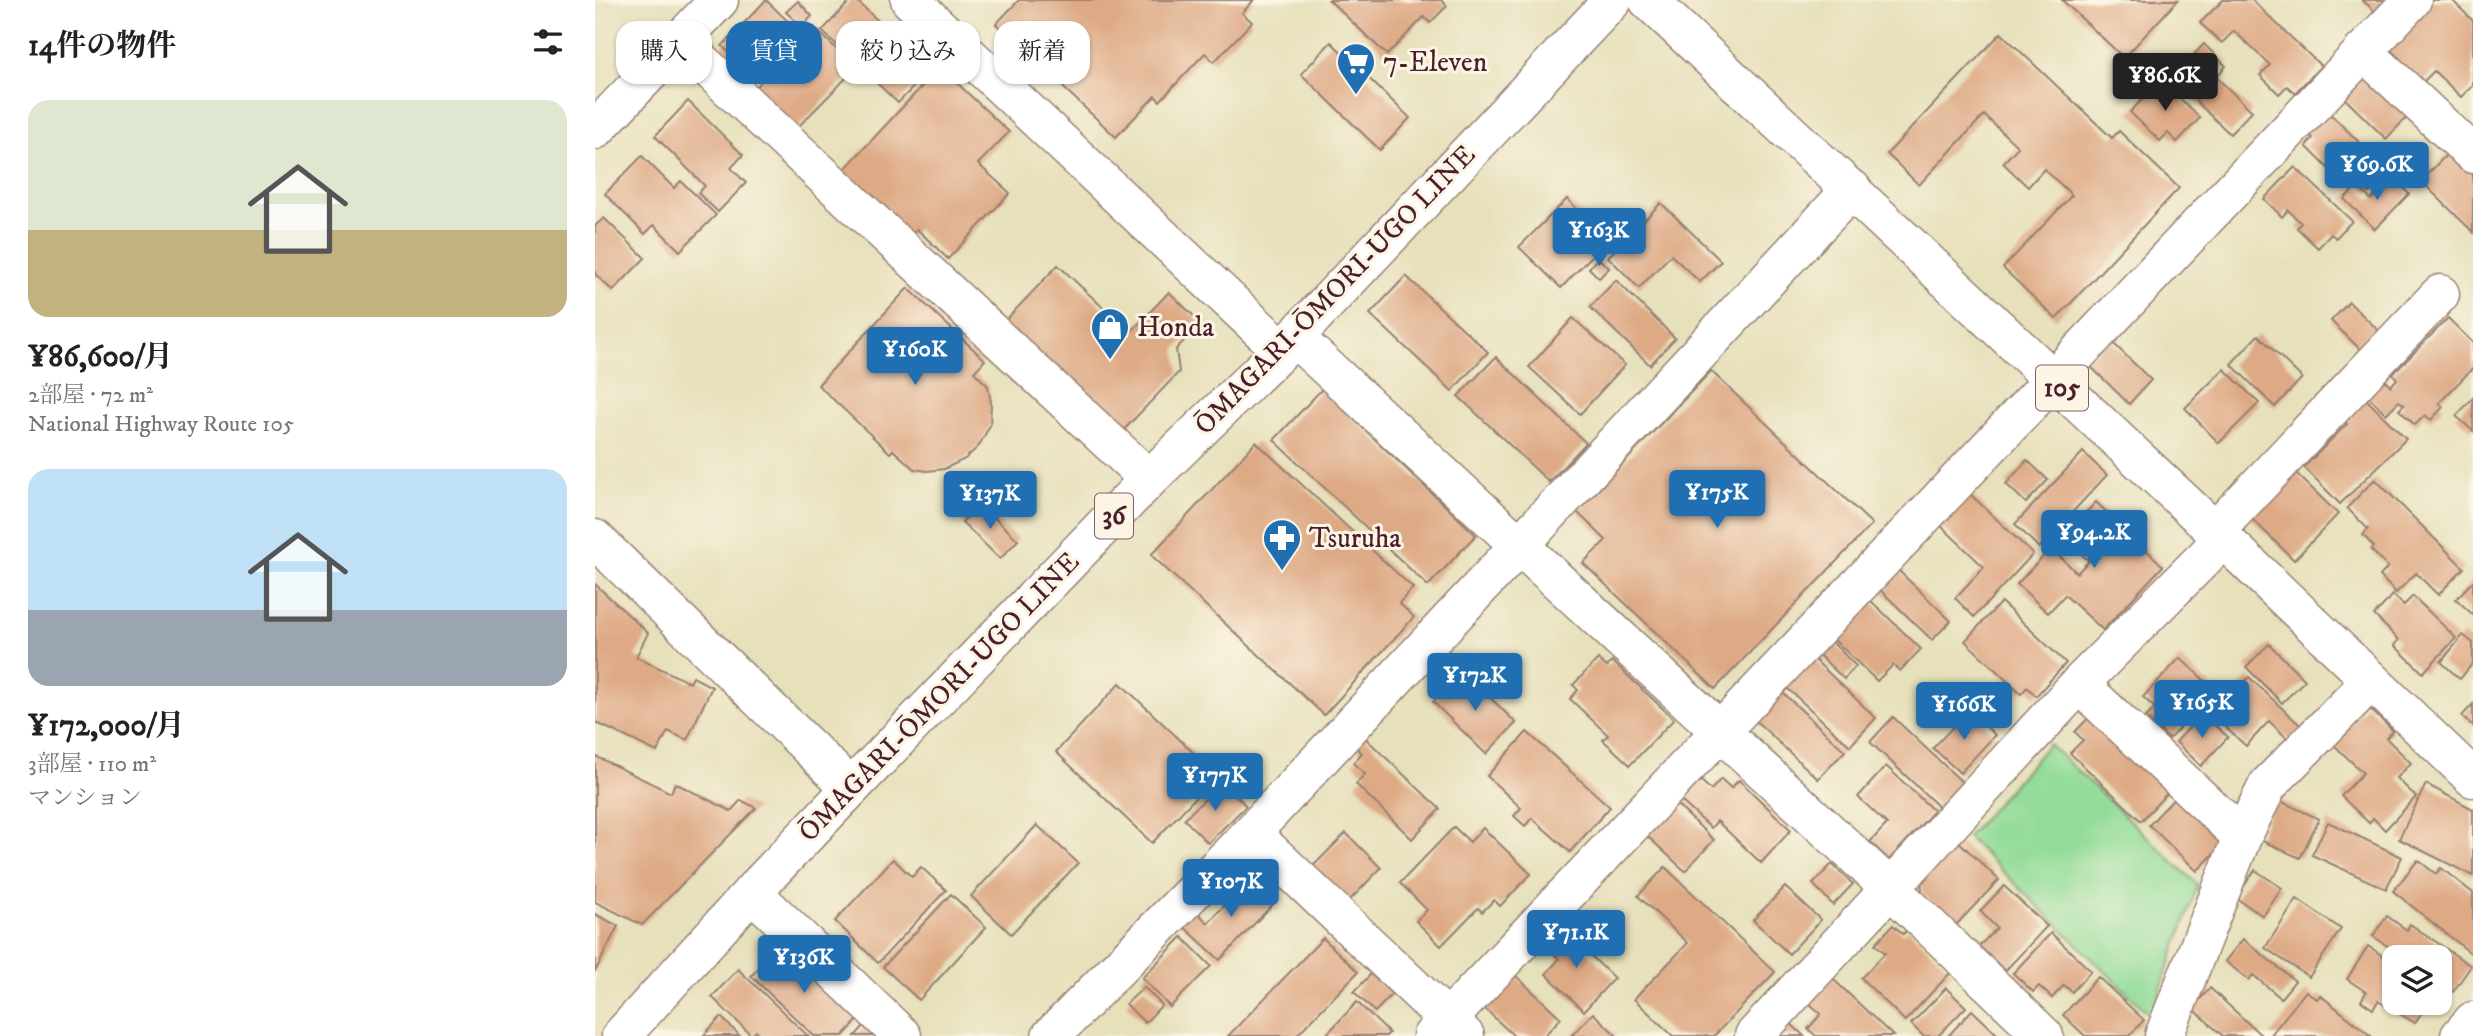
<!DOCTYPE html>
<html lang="ja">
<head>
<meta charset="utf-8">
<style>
  :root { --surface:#fff; --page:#f2f2f2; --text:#222; --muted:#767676; --accent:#1f6fb2 }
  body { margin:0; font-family:"IM FELL DW Pica","Noto Serif JP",serif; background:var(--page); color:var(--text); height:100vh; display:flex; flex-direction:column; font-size:26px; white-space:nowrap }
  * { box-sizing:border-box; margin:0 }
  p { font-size:23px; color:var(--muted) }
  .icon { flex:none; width:38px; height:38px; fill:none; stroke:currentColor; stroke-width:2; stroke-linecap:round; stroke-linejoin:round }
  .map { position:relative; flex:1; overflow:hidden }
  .details { display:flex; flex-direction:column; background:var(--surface); width:595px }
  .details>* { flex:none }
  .guide { position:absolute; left:21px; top:21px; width:665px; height:63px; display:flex; gap:14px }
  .buttons { position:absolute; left:1787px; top:945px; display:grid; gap:14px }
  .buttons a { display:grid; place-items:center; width:70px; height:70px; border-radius:14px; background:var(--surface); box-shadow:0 2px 5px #0004; font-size:35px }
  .price { position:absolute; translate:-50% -60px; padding:0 16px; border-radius:7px; background:var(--accent); color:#fff; font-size:23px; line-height:46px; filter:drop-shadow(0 2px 4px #0008) }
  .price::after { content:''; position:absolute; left:50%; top:42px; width:21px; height:16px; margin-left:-10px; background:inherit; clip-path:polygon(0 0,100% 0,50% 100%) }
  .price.selected { background:#222; color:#fff }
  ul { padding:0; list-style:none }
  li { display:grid; align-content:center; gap:14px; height:371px; padding:0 28px }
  li span { display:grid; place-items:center; height:217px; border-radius:21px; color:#555 }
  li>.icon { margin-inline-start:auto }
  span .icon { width:126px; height:126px; fill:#fffc; stroke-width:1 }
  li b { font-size:30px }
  h2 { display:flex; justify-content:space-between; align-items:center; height:84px; padding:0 28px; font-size:30px }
  .pill { padding:0 24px; border-radius:21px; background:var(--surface); box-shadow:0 2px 5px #0004; font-size:24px; line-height:63px }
  .pill.selected { background:var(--accent); color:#fff }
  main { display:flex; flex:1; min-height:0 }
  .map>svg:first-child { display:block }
</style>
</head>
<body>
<main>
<section class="details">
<h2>14件の物件<svg class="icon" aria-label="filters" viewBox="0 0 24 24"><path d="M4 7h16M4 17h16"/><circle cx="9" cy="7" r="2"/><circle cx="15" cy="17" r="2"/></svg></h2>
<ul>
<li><span style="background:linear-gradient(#dfe7d0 60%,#c2b280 0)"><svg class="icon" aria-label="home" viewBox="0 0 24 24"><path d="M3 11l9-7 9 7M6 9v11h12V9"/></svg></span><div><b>¥86,600/月</b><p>2部屋 · 72 m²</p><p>National Highway Route 105</p></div></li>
<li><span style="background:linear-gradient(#bfe0f5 65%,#9aa5b1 0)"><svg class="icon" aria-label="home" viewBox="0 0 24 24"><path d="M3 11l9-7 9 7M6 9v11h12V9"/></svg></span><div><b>¥172,000/月</b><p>3部屋 · 110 m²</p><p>マンション</p></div></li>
</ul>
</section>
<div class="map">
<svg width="1878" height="1036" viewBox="0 0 1878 1036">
  <rect width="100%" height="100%" fill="#fcf5e5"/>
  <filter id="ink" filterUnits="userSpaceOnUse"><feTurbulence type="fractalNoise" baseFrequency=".0143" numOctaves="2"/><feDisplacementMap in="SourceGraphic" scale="14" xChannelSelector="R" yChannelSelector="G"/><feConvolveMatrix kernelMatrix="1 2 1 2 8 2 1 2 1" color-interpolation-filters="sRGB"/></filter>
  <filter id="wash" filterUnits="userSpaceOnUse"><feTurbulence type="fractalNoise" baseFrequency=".00686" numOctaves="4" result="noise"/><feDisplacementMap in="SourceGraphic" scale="28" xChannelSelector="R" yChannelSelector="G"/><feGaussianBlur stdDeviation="1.57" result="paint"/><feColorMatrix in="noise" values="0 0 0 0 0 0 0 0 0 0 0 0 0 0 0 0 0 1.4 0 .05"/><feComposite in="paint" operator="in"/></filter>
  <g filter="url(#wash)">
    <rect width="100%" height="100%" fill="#e6e0bb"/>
    <!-- green -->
    <path fill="#92dc98" stroke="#6e7e62" stroke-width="2" d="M1454 744 1603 885 1556 1016 1372 837Z"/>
    <g id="blocks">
      <!-- building -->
      <g fill="#deaa86">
        <path d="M171 0 205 33 161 79 127 46Z"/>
        <path d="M256 0H261L335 70 303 103 227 31Z"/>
        <path d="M424 0H659L647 13 657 22 619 62 610 53 565 101 560 96 521 137 401 24Z"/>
        <path d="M734 0H846L852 6 835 23 829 17 792 55Z"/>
        <path d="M1467 0H1583L1529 58Z"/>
        <path d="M1628 0H1657L1726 66 1700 93 1692 86 1684 94 1665 75 1675 65 1639 31 1627 43 1605 23Z"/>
        <path d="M1767 0H1793L1782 13Z"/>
        <path d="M1837 0H1857L1878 21V85L1866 97 1839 71 1822 88 1786 53Z"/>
        <path d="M203 1 217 16 207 27 191 12Z"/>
        <path d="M219 27 261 68 201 129 160 88Z"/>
        <path d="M1406 33 1517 138 1524 131 1584 188 1461 319 1408 268 1477 195 1449 169 1433 187 1408 163 1423 147 1389 115 1324 185 1292 154Z"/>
        <path d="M736 42 815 118 785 150 706 74Z"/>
        <path d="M1609 44 1631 66 1621 77 1657 111 1635 134 1577 78Z"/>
        <path d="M345 67 414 132 383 164 415 193 353 259 322 229 314 237 246 173Z"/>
        <path d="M1768 68 1815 114 1791 139 1744 93Z"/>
        <path d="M1566 80 1605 118 1582 142 1573 133 1565 141 1535 112Z"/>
        <path d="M93 101 148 155 136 168 151 183 123 212 103 193 110 186 60 136Z"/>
        <path d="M1731 110 1795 172 1774 193 1761 180 1753 188 1711 146 1718 138 1711 131Z"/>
        <path d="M1854 152 1878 175V232L1826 181Z"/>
        <path d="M47 156 79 188 86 181 121 215 85 251 59 225 50 234 10 194Z"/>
        <path d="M1700 167 1757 221 1741 238 1736 234 1723 248 1702 228 1706 223 1693 210 1687 217 1669 199Z"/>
        <path d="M1797 177 1814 194 1780 229 1749 199 1762 186 1776 200Z"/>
        <path d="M972 199 1013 239 966 288 924 247Z"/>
        <path d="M1066 203 1126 261 1105 282 1076 255 1044 288 1013 257Z"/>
        <path d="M9 218 50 258 18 291 0 274V226Z"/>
        <path d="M1003 258 1014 268 1004 278 994 268Z"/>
        <path d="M463 265 535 333 574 292 606 323 581 349 584 372 524 435 408 323Z"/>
        <path d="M811 276 893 352 857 391 775 314Z"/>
        <path d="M1021 280 1080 338 1055 365 995 307Z"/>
        <path d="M313 288 390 360 379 372 393 386 396 403 395 425 384 446 370 459 349 469 332 471 319 469 298 450 295 453 223 385Z"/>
        <path d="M1754 302 1784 331 1766 350 1736 321Z"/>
        <path d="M978 318 1030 365 985 414 934 367Z"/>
        <path d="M1853 318 1878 343V368L1844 403 1848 407 1836 420 1830 415 1820 425 1804 410 1809 405 1804 401 1791 414 1769 392 1785 375 1796 386 1802 379 1798 374Z"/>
        <path d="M1663 335 1707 378 1680 407 1636 364Z"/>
        <path d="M1514 339 1556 380 1534 404 1491 362Z"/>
        <path d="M901 357 991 443 954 482 863 396Z"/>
        <path d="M1629 369 1664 403 1624 443 1590 408Z"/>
        <path d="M1116 371 1277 524 1120 689 988 563 1011 540 982 512Z"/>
        <path d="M727 389 881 535 833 586 679 440Z"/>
        <path d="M1769 397 1811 439 1745 504 1709 467 1752 424 1747 419Z"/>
        <path d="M1878 398V431L1861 416Z"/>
        <path d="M661 442 818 588 804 603 819 617 729 715 556 555Z"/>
        <path d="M1488 452 1512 475 1444 548 1420 524Z"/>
        <path d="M1432 460 1453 480 1431 503 1411 484Z"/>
        <path d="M1695 467 1743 514 1699 560 1651 513Z"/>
        <path d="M1780 479 1869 568 1843 595 1821 573 1801 593 1785 576 1793 567 1776 550 1779 547 1768 535 1773 529 1752 508Z"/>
        <path d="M1372 491 1438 554 1379 617 1360 598 1389 567 1342 522Z"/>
        <path d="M1501 502 1568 566 1508 630 1470 595 1453 613 1422 584 1456 548 1482 573 1494 561 1468 537Z"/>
        <path d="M385 504 423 540 405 559 367 522Z"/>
        <path d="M1300 567 1356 621 1337 640 1281 586Z"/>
        <path d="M1878 581V615L1861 599Z"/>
        <path d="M0 584 53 633 41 657 95 683 98 677 117 687 92 740 73 731 62 752 0 722Z"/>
        <path d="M1798 595 1809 605 1818 596 1861 638 1828 673 1799 645 1804 640 1779 615Z"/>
        <path d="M1273 598 1326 649 1305 671 1298 665 1282 681 1236 637Z"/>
        <path d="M1406 602 1471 663 1441 696 1432 687 1426 694 1370 641Z"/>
        <path d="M1868 635 1878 643V663L1865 679 1846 662Z"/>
        <path d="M1236 641 1261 666 1249 679 1224 655Z"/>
        <path d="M1674 644 1710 680 1687 703 1651 667Z"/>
        <path d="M1218 658 1281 718 1255 746 1191 687Z"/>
        <path d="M1585 658 1620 690 1574 739 1551 717 1560 708 1548 697Z"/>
        <path d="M1003 659 1012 667 1017 661 1079 719 1035 765 1008 740 1013 735 975 699 983 690 978 685Z"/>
        <path d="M868 671 921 723 891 754 838 702Z"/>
        <path d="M1654 677 1707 727 1694 740 1674 721 1651 746 1618 716Z"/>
        <path d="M525 683 622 775 557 843 461 752Z"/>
        <path d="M1186 691 1250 751 1223 779 1160 720Z"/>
        <path d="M1878 704V726L1867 716Z"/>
        <path d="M1772 706 1798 731 1791 738 1816 763 1802 778 1821 797 1790 830 1778 818 1774 823 1746 796 1768 773 1737 743Z"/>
        <path d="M1374 710 1400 735 1365 773 1338 748Z"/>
        <path d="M1499 712 1577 788 1546 821 1475 753 1488 740 1480 732Z"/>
        <path d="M1607 714 1633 737 1606 766 1581 742Z"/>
        <path d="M1298 717 1367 782 1344 807 1275 742Z"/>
        <path d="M932 732 1015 807 975 852 937 818 930 826 919 816 926 808 892 776Z"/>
        <path d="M767 735 845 809 817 839 761 784 770 774 758 763 767 753 758 744Z"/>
        <path d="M0 756 76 793 80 783 136 811 146 800 161 808 47 925 0 902Z"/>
        <path d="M1291 766 1339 811 1294 860 1275 842 1292 824 1263 797Z"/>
        <path d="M1104 779 1116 790 1126 779 1136 788 1144 780 1196 830 1166 863 1122 821 1116 828 1085 800Z"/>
        <path d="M628 782 651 806 613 843 589 819Z"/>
        <path d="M1831 784 1878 809V876L1804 839Z"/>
        <path d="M1587 790 1635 837 1602 871 1554 825Z"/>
        <path d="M1681 799 1724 819 1705 858 1663 839Z"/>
        <path d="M1079 802 1119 840 1090 871 1050 834Z"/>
        <path d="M1733 822 1807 857 1791 889 1717 855Z"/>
        <path d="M442 825 483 863 416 934 376 896Z"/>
        <path d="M859 827 875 842 888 828 936 874 905 906 899 900 887 912 883 908 846 946 821 921 832 910 805 883Z"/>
        <path d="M751 833 786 868 752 903 717 867Z"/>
        <path d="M1361 839 1404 880 1361 925 1327 893 1326 875Z"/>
        <path d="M298 859 317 877 326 867 351 890 283 963 240 921Z"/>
        <path d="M1823 860 1841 874 1846 868 1878 893V955L1798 891Z"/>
        <path d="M1237 864 1258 884 1238 905 1218 884Z"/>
        <path d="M1070 867 1180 972 1119 1036H1078L1039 999 1093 943 1043 896Z"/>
        <path d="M1660 870 1687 888 1668 916 1641 898Z"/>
        <path d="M657 876 682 900 625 960 585 923 599 909 613 923Z"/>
        <path d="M1409 886 1452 926 1410 971 1384 946 1402 928 1385 911Z"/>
        <path d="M1190 887 1226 920 1194 954 1158 920Z"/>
        <path d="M356 894 391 927 324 1000 288 967Z"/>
        <path d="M1702 899 1746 929 1714 977 1670 948Z"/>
        <path d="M0 914 23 926 0 972Z"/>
        <path d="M1792 916 1812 930 1815 924 1876 966 1858 992 1844 983V957H1808L1778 936Z"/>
        <path d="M1298 925 1308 934 1313 929 1357 971 1310 1021 1266 978 1290 953 1280 944Z"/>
        <path d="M965 926 1019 978 989 1011 951 974 964 959 949 943Z"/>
        <path d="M1456 933 1496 971 1477 992 1469 985 1457 998 1444 986 1438 992 1418 973Z"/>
        <path d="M587 937 616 966 575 1007 547 978Z"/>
        <path d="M728 938 763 972 701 1036H633Z"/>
        <path d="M1648 939 1700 981 1686 998 1658 975 1654 980 1630 961Z"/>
        <path d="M186 944 264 1019 248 1036H219L156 976Z"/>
        <path d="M1773 946 1799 963V1003H1833L1820 1023 1783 1001 1778 1009 1766 1001 1771 992 1752 979Z"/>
        <path d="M143 969 213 1036H166L161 1031 156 1035 117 997Z"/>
        <path d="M776 974 797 994 780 1012 759 992Z"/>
        <path d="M919 974 966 1018 949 1036H919L888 1007Z"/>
        <path d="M1503 977 1549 1020 1534 1036H1490L1468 1015Z"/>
        <path d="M1237 978 1298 1036H1221L1213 1029 1226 1014 1213 1002Z"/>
        <path d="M549 987 567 1005 550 1023 531 1004Z"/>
        <path d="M1351 988 1371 1007 1343 1036H1328L1316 1024Z"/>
        <path d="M1615 988 1667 1036H1628L1597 1008Z"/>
        <path d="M1711 991 1722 999 1725 995 1776 1036H1675Z"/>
        <path d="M762 1002 794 1033 791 1036H730Z"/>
        <path d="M1377 1010 1404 1036H1353Z"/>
        <path d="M998 1013 1022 1036H976Z"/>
        <path d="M126 1017 145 1036H108Z"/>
        <path d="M1194 1022 1209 1036H1181Z"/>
        <path d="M269 1026 280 1036H260Z"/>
      </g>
    </g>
  </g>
  <g filter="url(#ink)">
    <use href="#blocks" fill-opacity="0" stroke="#988073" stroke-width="2"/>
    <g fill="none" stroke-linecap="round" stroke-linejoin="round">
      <defs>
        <g id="minor">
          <path d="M315 0 687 350"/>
          <path d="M85 42 554 479"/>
          <path d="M1768 51 1878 154"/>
          <path d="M0 130 124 0"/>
          <path d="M699 337 1296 889 1449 1036"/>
          <path d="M1620 531 1845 294"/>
          <path d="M0 539 256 788"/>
          <path d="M1484 684 1647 837"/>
          <path d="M656 833 870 1036"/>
          <path d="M157 892 307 1036"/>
          <path d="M456 1036 656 833 1257 189"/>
          <path d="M837 1036 1817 0"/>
          <path d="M1159 1036 1484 684 1628 539"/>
          <path d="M1569 1036 1647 837 1673 785 1776 681"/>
        </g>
        <path id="tertiary" d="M1865 1036 1878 1021"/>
        <path id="primary" d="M26 1036 157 892 256 788 554 479 687 350 1018 0"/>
        <path id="trunk" d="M1053 0 1620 531 1878 778"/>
      </defs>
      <!-- minor casing -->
      <use href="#minor" stroke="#988073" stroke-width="41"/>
      <!-- tertiary casing -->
      <use href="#tertiary" stroke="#988073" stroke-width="41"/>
      <!-- primary casing -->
      <use href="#primary" stroke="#988073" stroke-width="41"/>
      <!-- trunk casing -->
      <use href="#trunk" stroke="#988073" stroke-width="41"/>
      <!-- minor -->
      <use href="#minor" stroke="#fff" stroke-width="38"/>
      <!-- tertiary -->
      <use href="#tertiary" stroke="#fff" stroke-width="38"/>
      <!-- primary -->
      <use href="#primary" stroke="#fff" stroke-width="38"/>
      <!-- trunk -->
      <use href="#trunk" stroke="#fff" stroke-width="38"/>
    </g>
  </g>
  <!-- icons -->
  <defs>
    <symbol id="supermarket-pin" viewBox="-11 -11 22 30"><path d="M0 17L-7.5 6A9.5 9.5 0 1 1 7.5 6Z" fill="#1f6fb2" stroke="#fcf5e5"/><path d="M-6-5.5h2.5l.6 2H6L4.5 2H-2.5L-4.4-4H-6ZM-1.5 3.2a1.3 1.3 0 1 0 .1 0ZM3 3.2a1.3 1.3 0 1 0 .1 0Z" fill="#fff"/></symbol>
    <symbol id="shop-pin" viewBox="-11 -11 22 30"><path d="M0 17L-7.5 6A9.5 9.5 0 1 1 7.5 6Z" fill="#1f6fb2" stroke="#fcf5e5"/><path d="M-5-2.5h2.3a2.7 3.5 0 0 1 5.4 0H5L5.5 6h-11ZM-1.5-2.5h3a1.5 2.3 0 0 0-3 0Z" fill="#fff"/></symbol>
    <symbol id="pharmacy-pin" viewBox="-11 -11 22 30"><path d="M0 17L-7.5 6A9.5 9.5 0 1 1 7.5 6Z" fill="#1f6fb2" stroke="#fcf5e5"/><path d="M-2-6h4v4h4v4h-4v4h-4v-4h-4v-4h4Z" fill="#fff"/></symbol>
  </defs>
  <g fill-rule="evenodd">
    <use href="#supermarket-pin" x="739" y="40" width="44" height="60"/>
    <use href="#shop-pin" x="493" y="305" width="44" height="60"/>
    <use href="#pharmacy-pin" x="665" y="516" width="44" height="60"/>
  </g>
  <g text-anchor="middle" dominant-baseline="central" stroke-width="6" stroke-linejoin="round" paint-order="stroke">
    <!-- shield labels -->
    <g fill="#fcf5e5" stroke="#7f5f63" stroke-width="2">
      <rect x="1441" y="365.5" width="52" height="45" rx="5"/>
      <rect x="500" y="493.5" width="38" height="45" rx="5"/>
    </g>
    <g font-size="26" font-weight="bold" fill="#4a1f2b">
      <text x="1467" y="388">105</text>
      <text x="519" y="516">36</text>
    </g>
    <!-- poi labels -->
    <g font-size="28" fill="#4a1f2b" stroke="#fcf5e5" text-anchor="start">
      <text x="788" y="62">7-Eleven</text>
      <text x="542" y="327">Honda</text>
      <text x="714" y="538">Tsuruha</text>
    </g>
    <!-- street labels -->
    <g font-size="28" fill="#4a1f2b" stroke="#fcf5e5">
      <text transform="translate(740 290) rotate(-46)">ŌMAGARI-ŌMORI-UGO LINE</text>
      <text transform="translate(344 697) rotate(-46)">ŌMAGARI-ŌMORI-UGO LINE</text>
    </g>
  </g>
</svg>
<div class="buttons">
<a><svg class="icon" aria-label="layers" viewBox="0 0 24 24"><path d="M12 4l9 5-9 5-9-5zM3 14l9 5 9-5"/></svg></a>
</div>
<b class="price selected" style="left:1570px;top:113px">¥86.6K</b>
<b class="price" style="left:1782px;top:202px">¥69.6K</b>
<b class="price" style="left:1004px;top:268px">¥163K</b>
<b class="price" style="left:320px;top:387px">¥160K</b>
<b class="price" style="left:1122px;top:530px">¥175K</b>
<b class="price" style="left:395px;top:531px">¥137K</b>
<b class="price" style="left:1499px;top:570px">¥94.2K</b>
<b class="price" style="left:880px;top:713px">¥172K</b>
<b class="price" style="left:1607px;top:740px">¥165K</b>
<b class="price" style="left:1369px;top:742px">¥166K</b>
<b class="price" style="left:620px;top:813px">¥177K</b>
<b class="price" style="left:636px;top:919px">¥107K</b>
<b class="price" style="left:981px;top:970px">¥71.1K</b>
<b class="price" style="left:209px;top:995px">¥136K</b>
<div class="guide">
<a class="pill">購入</a>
<a class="pill selected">賃貸</a>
<a class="pill">絞り込み</a>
<a class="pill">新着</a>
</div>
</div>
</main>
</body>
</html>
